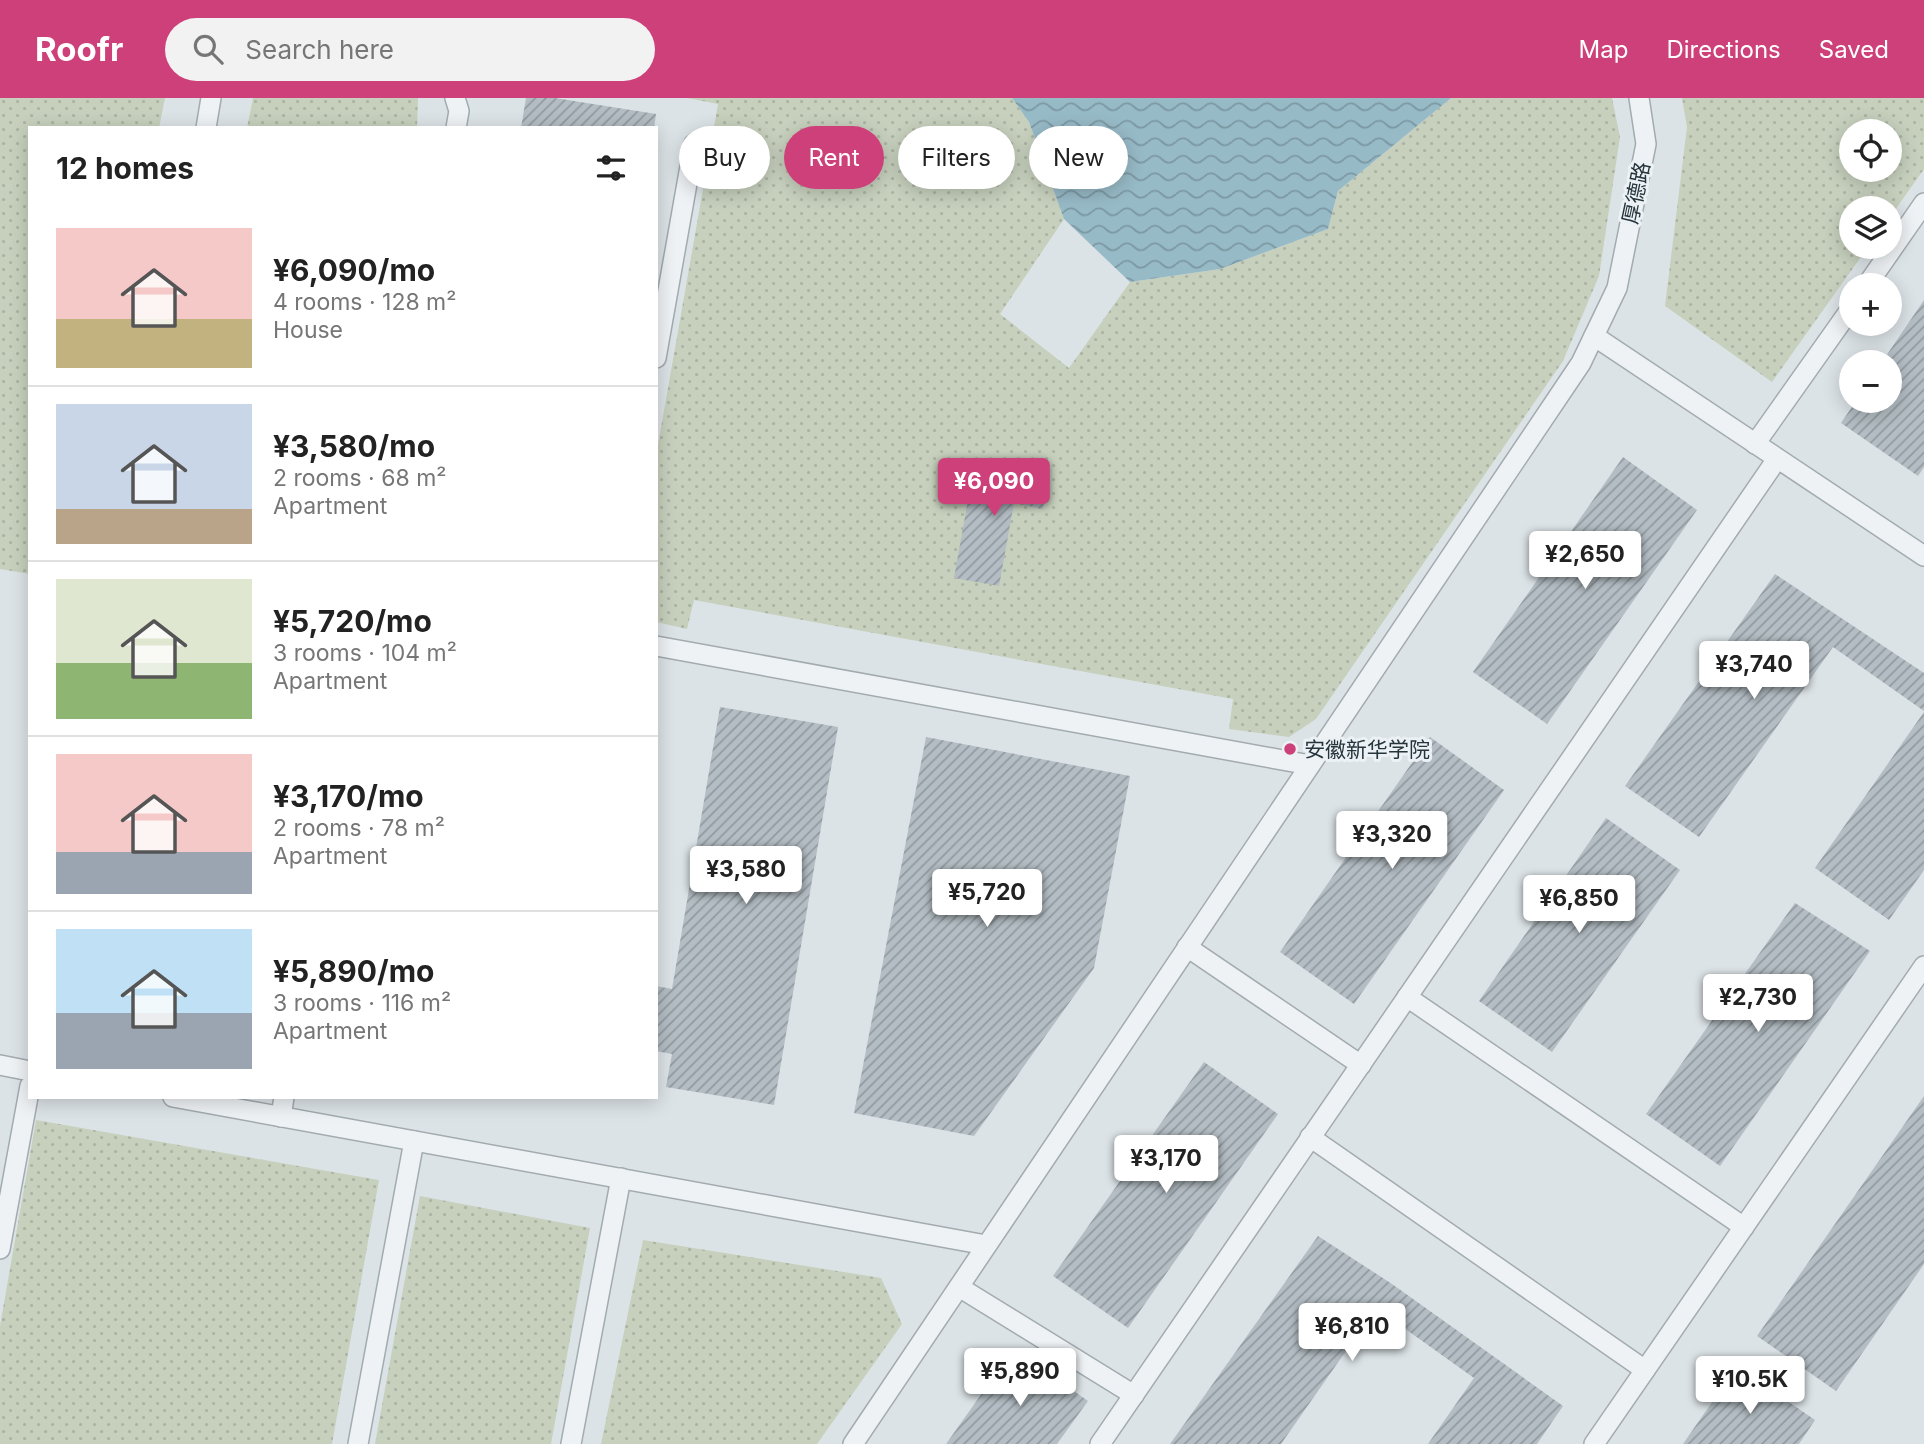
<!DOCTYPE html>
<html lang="en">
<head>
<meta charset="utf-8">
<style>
  :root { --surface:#fff; --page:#f2f2f2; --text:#222; --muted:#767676; --line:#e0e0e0; --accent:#cd4079 }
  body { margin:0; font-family:Inter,"Noto Sans SC",sans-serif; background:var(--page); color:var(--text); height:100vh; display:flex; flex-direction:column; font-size:26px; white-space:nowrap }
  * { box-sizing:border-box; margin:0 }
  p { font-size:23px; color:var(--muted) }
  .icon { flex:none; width:38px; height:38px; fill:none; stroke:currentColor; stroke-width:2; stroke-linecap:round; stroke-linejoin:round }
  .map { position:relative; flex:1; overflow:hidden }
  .side { position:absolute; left:28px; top:28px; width:630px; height:973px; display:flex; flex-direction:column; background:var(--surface); border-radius:0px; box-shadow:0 4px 18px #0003 }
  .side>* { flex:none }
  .guide { position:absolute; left:679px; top:28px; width:665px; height:63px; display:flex; gap:14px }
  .buttons { position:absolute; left:1839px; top:21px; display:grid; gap:14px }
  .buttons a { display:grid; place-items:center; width:63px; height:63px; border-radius:50%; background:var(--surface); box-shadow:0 4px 18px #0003; font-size:35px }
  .price { position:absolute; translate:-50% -60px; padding:0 16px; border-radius:7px; background:#fff; color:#222; font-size:23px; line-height:46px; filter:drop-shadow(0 2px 4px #0008) }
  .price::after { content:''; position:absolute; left:50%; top:42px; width:21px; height:16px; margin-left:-10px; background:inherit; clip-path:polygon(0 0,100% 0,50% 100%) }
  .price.current { background:var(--accent); color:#fff }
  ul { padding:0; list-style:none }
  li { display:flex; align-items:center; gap:21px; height:175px; padding:0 28px }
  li+li { border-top:2px solid var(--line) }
  li span { display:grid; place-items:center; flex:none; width:196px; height:140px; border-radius:0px; color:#555 }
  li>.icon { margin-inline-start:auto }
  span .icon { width:84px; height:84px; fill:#fffc; stroke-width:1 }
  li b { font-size:30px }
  h2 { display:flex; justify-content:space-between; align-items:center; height:84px; padding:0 28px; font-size:30px }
  .pill { padding:0 24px; border-radius:32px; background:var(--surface); box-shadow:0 4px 18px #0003; font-size:24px; line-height:63px }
  .pill.current { background:var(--accent); color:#fff }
  header { display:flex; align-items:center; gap:42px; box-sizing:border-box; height:98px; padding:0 35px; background:var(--accent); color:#fff }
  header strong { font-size:33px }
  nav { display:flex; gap:38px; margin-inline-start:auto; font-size:24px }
  .search { width:490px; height:63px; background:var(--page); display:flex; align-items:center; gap:18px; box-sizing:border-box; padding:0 24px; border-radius:38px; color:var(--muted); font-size:26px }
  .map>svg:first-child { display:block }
</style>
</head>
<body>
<header>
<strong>Roofr</strong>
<div class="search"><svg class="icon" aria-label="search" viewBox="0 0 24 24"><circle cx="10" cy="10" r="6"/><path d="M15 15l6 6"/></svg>Search here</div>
<nav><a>Map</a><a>Directions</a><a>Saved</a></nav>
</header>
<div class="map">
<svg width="1924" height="1346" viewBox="0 0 1924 1346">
  <defs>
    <pattern id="green-dots" width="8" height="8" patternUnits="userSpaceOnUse" patternTransform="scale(1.75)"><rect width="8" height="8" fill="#c7d0bd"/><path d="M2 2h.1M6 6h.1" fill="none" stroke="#abb3a3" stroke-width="1.8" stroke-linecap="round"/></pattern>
    <pattern id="water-waves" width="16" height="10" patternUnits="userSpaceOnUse" patternTransform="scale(1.75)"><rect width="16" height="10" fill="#97bac7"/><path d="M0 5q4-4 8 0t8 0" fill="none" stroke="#7b98a3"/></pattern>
    <pattern id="building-hatch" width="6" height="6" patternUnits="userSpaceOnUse" patternTransform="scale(1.75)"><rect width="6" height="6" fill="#b3bdc3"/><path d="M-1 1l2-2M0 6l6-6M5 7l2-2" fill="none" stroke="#919aa0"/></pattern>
  </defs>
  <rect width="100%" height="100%" fill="#dce3e6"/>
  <!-- green -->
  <g fill="url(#green-dots)" fill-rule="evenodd">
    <path d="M0 0H165L159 30H30V476L0 471Z"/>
    <path d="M253 0H418L417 30H247Z"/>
    <path d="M687 0H1012L1029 24 1064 121 1000 216 1069 270 1130 184 1220 171 1328 131 1338 93 1451 0H1612L1620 39 1599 178 1563 263 1316 621 1289 639 1229 631 1233 601 694 502 687 531 656 524V358L718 6Z"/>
    <path d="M1682 0H1924V71L1890 119V110H1852V149H1868L1772 284 1665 208 1687 29ZM1890 33V72H1852V33Z"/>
    <path d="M36 1022 379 1082 332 1346H0V1228Z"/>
    <path d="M420 1098 590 1130 551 1346H375Z"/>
    <path d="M643 1142 881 1180 902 1226 817 1346H601Z"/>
  </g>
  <!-- water -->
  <path fill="url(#water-waves)" d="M1012 0H1451L1338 93 1328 131 1220 171 1130 184 1064 121 1029 24Z"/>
  <!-- building -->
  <g fill="url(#building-hatch)">
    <path d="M526 0H555L656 16 654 30H521Z"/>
    <path d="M1924 202V369L1918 378 1841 325 1856 303H1890V264H1882Z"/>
    <path d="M1623 359 1697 412 1547 626 1473 574Z"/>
    <path d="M975 363 1049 376 1043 411 1014 405 999 488 954 480Z"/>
    <path d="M1775 476 1924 575V613L1833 549 1699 739 1625 688Z"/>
    <path d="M720 609 838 629 774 1007 666 989 672 956 656 953V888L672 891Z"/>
    <path d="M1924 614V772L1889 822 1815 770Z"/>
    <path d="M926 639 1130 678 1094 870 974 1038 854 1015Z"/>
    <path d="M1430 639 1504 692 1354 906 1280 854Z"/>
    <path d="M1606 720 1680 772 1552 954 1479 903Z"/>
    <path d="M1795 805 1870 853 1720 1068 1646 1016Z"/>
    <path d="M1204 964 1278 1016 1128 1230 1053 1178Z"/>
    <path d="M1924 998V1166L1836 1293 1757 1238Z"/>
    <path d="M1318 1138 1392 1186 1563 1308 1537 1346H1428L1474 1280 1376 1210 1281 1346H1170Z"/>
    <path d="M1014 1250 1088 1303 1057 1346H946Z"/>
    <path d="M1737 1268 1815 1322 1799 1346H1683Z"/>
  </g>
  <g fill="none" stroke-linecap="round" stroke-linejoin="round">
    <defs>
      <g id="lane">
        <path d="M455 0 459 13 456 30"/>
        <path d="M206 30 211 0"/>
        <path d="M1867 187 1924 105"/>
        <path d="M1594 238 1924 458"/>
        <path d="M656 260 694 46"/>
        <path d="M1755 346 1852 209"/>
        <path d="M656 548 1310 667"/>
        <path d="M1187 849 1361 967"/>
        <path d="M1407 899 1744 1129"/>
        <path d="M0 967 30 973"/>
        <path d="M173 999 986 1147"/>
        <path d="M281 1019 284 999"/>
        <path d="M1310 1039 1645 1272"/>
        <path d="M0 1151 30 988"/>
        <path d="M959 1189 1134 1297"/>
        <path d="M358 1346 414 1043"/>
        <path d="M571 1346 621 1080"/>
        <path d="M853 1346 1581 265 1617 190 1646 46 1639 0"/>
        <path d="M1100 1346 1777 361"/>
        <path d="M1594 1346 1924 868"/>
      </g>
    </defs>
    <!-- lane casing -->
    <use href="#lane" stroke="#a2abb0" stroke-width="22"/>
    <!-- lane -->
    <use href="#lane" stroke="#eff2f5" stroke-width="19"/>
  </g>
  <!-- markers -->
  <circle fill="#cd4079" stroke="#ebf1f4" stroke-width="2.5" cx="1290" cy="651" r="7"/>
  <g text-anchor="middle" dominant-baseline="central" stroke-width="6" stroke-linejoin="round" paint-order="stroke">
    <!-- street labels -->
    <g font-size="21" fill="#26343c" stroke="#ebf1f4">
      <text transform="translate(1636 95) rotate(-78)">厚德路</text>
    </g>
    <!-- poi labels -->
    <g font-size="21" fill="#26343c" stroke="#ebf1f4" text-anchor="start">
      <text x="1304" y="651">安徽新华学院</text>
    </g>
  </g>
</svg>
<div class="buttons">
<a><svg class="icon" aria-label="locate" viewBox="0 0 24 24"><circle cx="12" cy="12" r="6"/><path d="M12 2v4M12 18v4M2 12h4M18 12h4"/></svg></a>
<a><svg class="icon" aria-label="layers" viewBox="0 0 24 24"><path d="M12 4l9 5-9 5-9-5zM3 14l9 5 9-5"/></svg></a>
<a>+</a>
<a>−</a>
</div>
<b class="price current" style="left:994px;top:420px">¥6,090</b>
<b class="price" style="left:1585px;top:493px">¥2,650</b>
<b class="price" style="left:1754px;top:603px">¥3,740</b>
<b class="price" style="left:1392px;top:773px">¥3,320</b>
<b class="price" style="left:746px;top:808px">¥3,580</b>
<b class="price" style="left:987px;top:831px">¥5,720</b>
<b class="price" style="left:1579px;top:837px">¥6,850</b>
<b class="price" style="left:1758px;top:936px">¥2,730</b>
<b class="price" style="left:1166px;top:1097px">¥3,170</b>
<b class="price" style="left:1352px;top:1265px">¥6,810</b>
<b class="price" style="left:1020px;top:1310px">¥5,890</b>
<b class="price" style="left:1750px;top:1318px">¥10.5K</b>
<div class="guide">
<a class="pill">Buy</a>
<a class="pill current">Rent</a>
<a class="pill">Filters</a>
<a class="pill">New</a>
</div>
<section class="side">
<h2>12 homes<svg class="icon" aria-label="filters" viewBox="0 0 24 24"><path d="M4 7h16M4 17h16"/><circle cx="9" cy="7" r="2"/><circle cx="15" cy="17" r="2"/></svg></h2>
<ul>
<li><span style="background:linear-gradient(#f6c9c9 65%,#c2b280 0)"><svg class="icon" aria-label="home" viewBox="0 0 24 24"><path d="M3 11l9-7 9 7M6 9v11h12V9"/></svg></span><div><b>¥6,090/mo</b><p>4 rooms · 128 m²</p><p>House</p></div></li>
<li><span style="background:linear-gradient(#c9d6e8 75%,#b9a48a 0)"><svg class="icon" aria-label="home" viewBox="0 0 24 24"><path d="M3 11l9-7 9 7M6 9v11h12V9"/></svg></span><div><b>¥3,580/mo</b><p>2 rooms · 68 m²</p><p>Apartment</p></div></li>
<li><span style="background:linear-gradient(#dfe7d0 60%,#8fb573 0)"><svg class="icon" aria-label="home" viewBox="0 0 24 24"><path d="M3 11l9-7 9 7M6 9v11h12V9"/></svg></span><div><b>¥5,720/mo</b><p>3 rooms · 104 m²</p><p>Apartment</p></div></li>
<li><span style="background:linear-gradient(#f6c9c9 70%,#9aa5b1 0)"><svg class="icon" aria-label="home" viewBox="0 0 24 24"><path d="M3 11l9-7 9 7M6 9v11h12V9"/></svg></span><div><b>¥3,170/mo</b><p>2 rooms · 78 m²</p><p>Apartment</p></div></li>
<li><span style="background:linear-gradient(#bfe0f5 60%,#9aa5b1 0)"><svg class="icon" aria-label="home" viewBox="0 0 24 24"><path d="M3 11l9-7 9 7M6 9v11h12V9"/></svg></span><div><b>¥5,890/mo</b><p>3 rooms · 116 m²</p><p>Apartment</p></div></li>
</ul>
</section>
</div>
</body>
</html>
